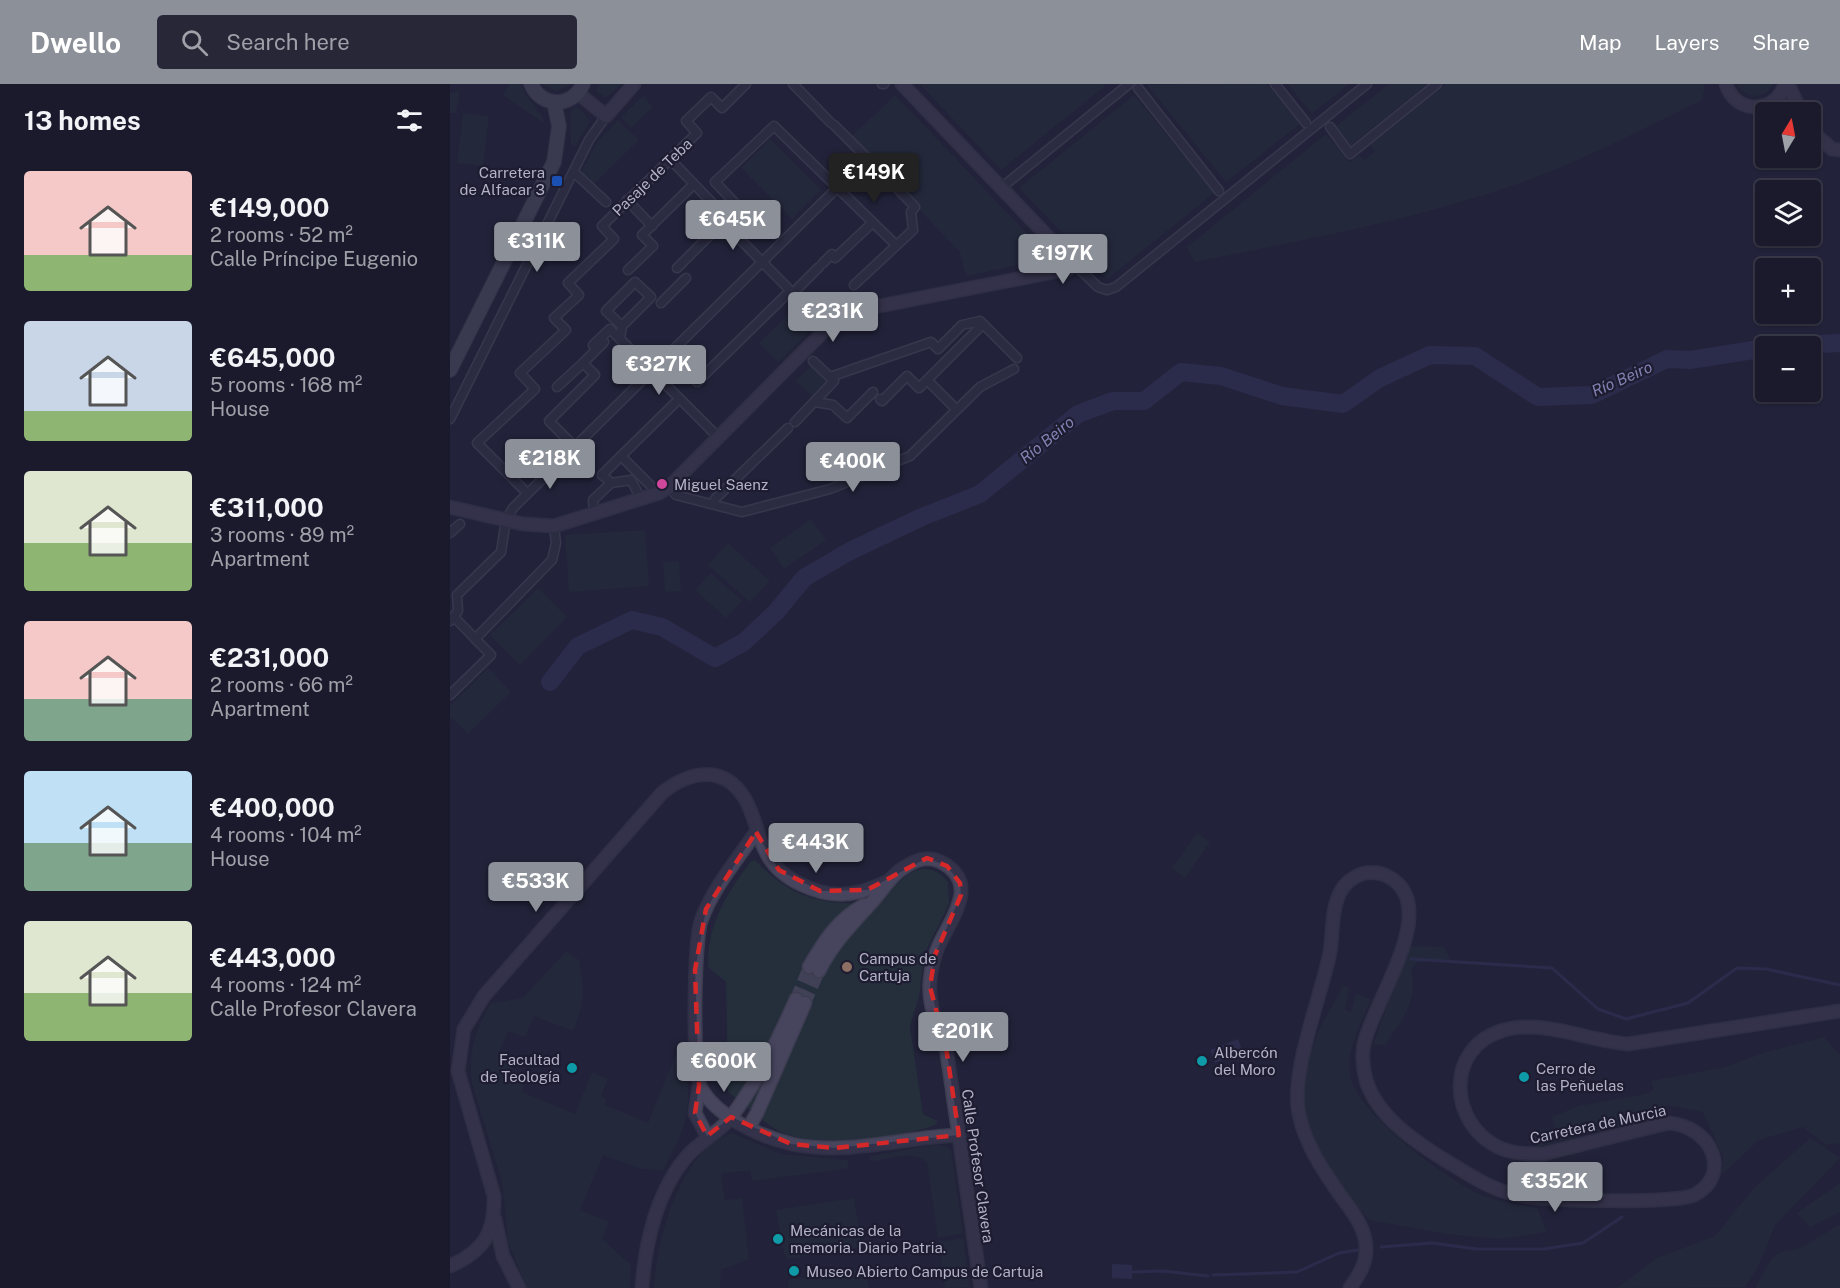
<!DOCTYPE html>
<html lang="en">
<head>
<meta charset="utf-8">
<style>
  :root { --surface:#1a1a2c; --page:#272738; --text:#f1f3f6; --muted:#9fa1a9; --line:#383848; --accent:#8c9099 }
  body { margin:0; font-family:"Public Sans",sans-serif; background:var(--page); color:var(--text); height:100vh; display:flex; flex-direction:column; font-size:22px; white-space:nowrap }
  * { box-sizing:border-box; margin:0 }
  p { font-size:20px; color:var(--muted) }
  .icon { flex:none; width:33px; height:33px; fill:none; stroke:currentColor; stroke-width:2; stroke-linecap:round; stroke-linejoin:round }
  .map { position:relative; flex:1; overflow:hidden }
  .panel { display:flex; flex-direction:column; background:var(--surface); width:450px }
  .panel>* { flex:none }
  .needle { width:39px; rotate:10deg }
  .fabs { position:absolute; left:1305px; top:18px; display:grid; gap:12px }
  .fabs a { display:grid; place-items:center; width:66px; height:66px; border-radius:6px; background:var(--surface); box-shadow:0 2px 4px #0004,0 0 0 2px var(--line); font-size:30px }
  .price { position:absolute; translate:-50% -51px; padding:0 14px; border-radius:6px; background:var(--accent); color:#fff; font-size:20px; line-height:39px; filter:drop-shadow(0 2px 3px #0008) }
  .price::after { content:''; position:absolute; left:50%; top:36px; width:18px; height:14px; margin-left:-9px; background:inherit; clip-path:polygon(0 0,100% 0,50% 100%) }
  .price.selected { background:#222; color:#fff }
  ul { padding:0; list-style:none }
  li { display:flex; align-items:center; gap:18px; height:150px; padding:0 24px }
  li span { display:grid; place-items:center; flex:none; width:168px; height:120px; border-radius:6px; color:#555 }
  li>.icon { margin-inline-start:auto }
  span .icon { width:72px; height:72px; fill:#fffc; stroke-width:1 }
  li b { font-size:26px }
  h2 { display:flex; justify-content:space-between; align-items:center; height:72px; padding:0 24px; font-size:26px }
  header { display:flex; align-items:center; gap:36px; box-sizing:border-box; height:84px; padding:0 30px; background:var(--accent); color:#fff }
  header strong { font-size:28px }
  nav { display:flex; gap:33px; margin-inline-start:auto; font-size:21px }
  .search { width:420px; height:54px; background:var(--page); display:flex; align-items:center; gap:15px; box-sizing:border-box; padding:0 21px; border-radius:6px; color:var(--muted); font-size:22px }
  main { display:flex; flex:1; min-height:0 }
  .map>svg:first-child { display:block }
</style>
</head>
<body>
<header>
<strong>Dwello</strong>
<div class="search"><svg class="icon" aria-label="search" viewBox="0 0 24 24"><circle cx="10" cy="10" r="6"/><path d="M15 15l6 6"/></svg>Search here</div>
<nav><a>Map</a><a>Layers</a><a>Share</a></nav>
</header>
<main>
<section class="panel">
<h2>13 homes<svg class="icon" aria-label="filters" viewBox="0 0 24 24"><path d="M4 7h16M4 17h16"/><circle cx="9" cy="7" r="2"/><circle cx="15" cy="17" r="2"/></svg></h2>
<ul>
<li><span style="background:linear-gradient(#f6c9c9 70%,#8fb573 0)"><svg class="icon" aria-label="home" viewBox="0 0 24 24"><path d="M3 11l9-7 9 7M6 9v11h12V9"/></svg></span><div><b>€149,000</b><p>2 rooms · 52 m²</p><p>Calle Príncipe Eugenio</p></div></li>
<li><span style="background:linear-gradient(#c9d6e8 75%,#8fb573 0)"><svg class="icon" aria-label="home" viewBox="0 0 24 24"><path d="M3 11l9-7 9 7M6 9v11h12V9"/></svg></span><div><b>€645,000</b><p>5 rooms · 168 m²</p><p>House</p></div></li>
<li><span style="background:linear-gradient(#dfe7d0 60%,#8fb573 0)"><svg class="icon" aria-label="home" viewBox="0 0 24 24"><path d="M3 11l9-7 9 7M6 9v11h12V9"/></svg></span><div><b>€311,000</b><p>3 rooms · 89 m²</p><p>Apartment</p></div></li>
<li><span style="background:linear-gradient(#f6c9c9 65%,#7fa58c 0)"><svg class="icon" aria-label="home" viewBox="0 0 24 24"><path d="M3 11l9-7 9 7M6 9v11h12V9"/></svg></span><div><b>€231,000</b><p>2 rooms · 66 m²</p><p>Apartment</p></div></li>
<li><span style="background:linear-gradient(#bfe0f5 60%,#7fa58c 0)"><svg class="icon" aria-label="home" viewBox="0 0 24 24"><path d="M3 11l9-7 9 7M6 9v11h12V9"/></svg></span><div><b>€400,000</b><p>4 rooms · 104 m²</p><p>House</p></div></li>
<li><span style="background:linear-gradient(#dfe7d0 60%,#8fb573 0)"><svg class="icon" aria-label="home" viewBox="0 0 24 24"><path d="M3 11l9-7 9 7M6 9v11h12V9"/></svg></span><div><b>€443,000</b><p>4 rooms · 124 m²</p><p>Calle Profesor Clavera</p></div></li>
</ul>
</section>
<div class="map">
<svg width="1390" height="1204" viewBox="0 0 1390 1204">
  <rect width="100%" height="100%" fill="#23233b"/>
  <!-- green -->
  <g fill="#252f3c">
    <path d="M60 0H71C76 16 90 24 95 40L53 11Z"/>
    <path d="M92 0H121L106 8Z"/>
    <path d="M149 0H171L156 14 146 7Z"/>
    <path d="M470 0H653L655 2 551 86Z"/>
    <path d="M817 0 850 40 776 98 697 1Z"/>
    <path d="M838 0H899L862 30Z"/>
    <path d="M939 0H978L900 62 886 42Z"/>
    <path d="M996 0H1252L1255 3 1252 16C1192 45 1133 77 1070 99 965 136 853 156 744 178L737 163 876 50 899 78 909 71 914 76 925 67 920 61Z"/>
    <path d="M1287 0H1323C1315 16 1296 16 1287 0Z"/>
    <path d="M10 7 6 29H0V9Z"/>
    <path d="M445 11 587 160 591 164 590 172 573 180 516 192 510 168 400 54Z"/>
    <path d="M684 11 764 109 657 195 569 104Z"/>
    <path d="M193 12 203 23 181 44 171 33Z"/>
    <path d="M124 23 129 24 140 37 125 62 121 60 120 31Z"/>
    <path d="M13 29 39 32 33 82 7 79Z"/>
    <path d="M168 36 189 56 143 101 130 90 148 57Z"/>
    <path d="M320 55 371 106 342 135 291 84Z"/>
    <path d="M347 222 366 240 328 278 309 259Z"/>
    <path d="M363 280 380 297 364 314 346 297Z"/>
    <path d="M361 435 376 456 334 485 320 464Z"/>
    <path d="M195 446 199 502 119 508 115 451Z"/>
    <path d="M278 459 320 497 300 518 258 481Z"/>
    <path d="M229 477 231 507 215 508 213 478Z"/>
    <path d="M261 489 292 517 276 534 245 506Z"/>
    <path d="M88 504 117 533 70 581 40 551Z"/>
    <path d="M38 584 61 608 18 650 0 632V622Z"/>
    <path d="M747 749 760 758 735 794 722 784Z"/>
    <path d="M305 776C343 817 375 820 427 820 447 800 471 766 498 798L499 820 474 871 469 913 460 942 473 1030 488 1037 485 1041C451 1054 369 1064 334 1049 315 1041 295 1021 278 1008L276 898 258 883C257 840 276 811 300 778Z"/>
    <path d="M960 862 994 863 1000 874 997 877 981 875 966 879 961 887C969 917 951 937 935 961L923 960Z"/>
    <path d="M116 867 129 876C135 908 135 917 123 947L84 932 75 953 58 947 48 972 65 979 60 990 76 997 72 1008 125 1030 142 988 158 995 151 1012 157 1015 155 1021 198 1039 227 968 237 976C240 1029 239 1038 213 1086L192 1085 153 1071 130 1126 159 1138 152 1155 181 1181 180 1204H77L58 1158 52 1097 22 1000C18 969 25 945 41 919L73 914Z"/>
    <path d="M893 902 899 903 895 925 901 929 906 910 921 915C912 938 896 965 900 990 905 1029 994 1093 1029 1110 1047 1118 1067 1120 1087 1124L1097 1148 1050 1155 997 1150 919 1136C892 1104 855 1062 853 1017 851 994 861 968 869 946 876 931 886 917 893 902Z"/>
    <path d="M1374 953 1390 971V1059L1376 1061 1353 1043 1309 1056 1272 1091 1273 1073 1253 1028 1218 1021 1206 1025 1190 1036 1084 1064 1083 1048 1105 1044 1102 1033 1128 1022 1195 1010 1204 1006 1201 997 1275 983 1316 968Z"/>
    <path d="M282 1049 331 1070 397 1076 399 1084 302 1097 300 1086 271 1090 275 1116 292 1114 299 1175 271 1186 270 1204H204C207 1156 230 1065 282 1049Z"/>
    <path d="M1360 1054 1390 1074 1325 1141 1309 1181 1295 1203 1167 1204 1207 1174 1265 1152 1305 1103Z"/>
    <path d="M483 1061 496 1062 501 1066 513 1149 488 1154 477 1079C466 1065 439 1075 424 1077L420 1076V1072Z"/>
    <path d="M1390 1099V1128L1360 1143 1347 1129Z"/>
    <path d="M404 1114 412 1163 337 1175 336 1170H334L326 1126Z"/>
    <path d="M1390 1140V1204H1305L1322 1174 1330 1168 1351 1164Z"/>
    <path d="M513 1154 520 1203 495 1204 488 1158Z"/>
    <path d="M415 1184 419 1204H339L338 1196Z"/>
  </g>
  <!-- water -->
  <g fill="#37355f">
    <path d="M788 955 793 969 765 979 760 966Z"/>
    <path d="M662 1180 682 1181V1195L662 1194Z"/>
  </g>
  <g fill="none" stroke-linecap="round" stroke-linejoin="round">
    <!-- stream -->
    <g stroke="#37355f" stroke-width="3">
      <path d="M961 875 1102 884 1148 925 1176 935 1238 919 1287 884 1316 885 1390 901"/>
      <path d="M931 1163 982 1159 1027 1165H1093L1133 1159 1172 1133"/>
      <path d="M682 1188 713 1187 758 1192"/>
      <path d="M763 1191 847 1188 889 1169 908 1166"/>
    </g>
    <!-- river -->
    <g stroke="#37355f" stroke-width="18">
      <path d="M1328 262 1390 259"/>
      <path d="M100 598 128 562 182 536 212 543 265 574 294 558 326 528 354 494 400 467 472 433 530 410 628 330 663 317H694L731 288 771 292 832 312 893 320 930 294 980 271 1025 272 1088 313 1142 311 1217 275 1240 276 1316 264"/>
    </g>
    <!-- secondary-tunnel -->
    <g stroke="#404057" stroke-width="12" stroke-dasharray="12 6" stroke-linecap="butt">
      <path d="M346 915 359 883"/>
      <path d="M355 919 369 887"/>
    </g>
    <defs>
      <g id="street">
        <path d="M343 0 381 39"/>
        <path d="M432 0H434"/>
        <path d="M825 0 856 39"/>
        <path d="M688 4 769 107"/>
        <path d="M384 41 428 85"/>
        <path d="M880 43 900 70 987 0"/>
        <path d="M220 75 268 125"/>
        <path d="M127 91 156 118"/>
        <path d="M551 104 679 0"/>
        <path d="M177 116 202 142"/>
        <path d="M273 138 377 244"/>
        <path d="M373 179 382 170 385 174 419 142"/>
        <path d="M624 180 648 203 657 206 666 203 917 0"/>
        <path d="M227 184 273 138 274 129 284 118 265 98 324 42 446 161"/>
        <path d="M178 186 203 162 192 151 244 100"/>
        <path d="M404 201 463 146 461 128 465 123 436 93"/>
        <path d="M347 205 369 183"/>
        <path d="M211 219 236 194"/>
        <path d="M170 255 172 242 201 213 185 198 156 227 172 242"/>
        <path d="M143 261 160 245 267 352"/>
        <path d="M380 293 481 258 488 265 512 241 530 237 567 274"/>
        <path d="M477 296 503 322"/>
        <path d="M247 298 336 211"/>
        <path d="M107 303 133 279"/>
        <path d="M430 315 432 317 457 292 469 304 533 240"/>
        <path d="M365 318 383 321 397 334 423 308"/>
        <path d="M0 335 139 56 156 32"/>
        <path d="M345 338 384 297 363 277"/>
        <path d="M123 361 99 337 145 291 133 279 154 258"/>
        <path d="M158 396 152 391 171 372"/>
        <path d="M201 402 171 372 225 319"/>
        <path d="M219 403 226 411 292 428 380 405 460 372 530 303 564 285"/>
        <path d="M75 407 27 359 85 305 70 289 116 246 104 234 129 211 118 199 164 155 152 142 247 49 236 37 261 13 272 24 296 0"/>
        <path d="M265 415 338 344"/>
        <path d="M144 429 143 416 161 399 181 396 191 415"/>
        <path d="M0 449 10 440"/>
        <path d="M0 537 8 527 7 511 51 468 56 436 63 424 387 104"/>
        <path d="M25 555 102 476 106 459 104 442"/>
        <path d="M0 611 41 571 4 533"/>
      </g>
      <g id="secondary">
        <path d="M1276 0C1285 31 1326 30 1335 0"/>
        <path d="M1338 0 1351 28"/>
        <path d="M128 9 156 32 184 0"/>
        <path d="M1319 20 1334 21 1349 28"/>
        <path d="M1360 46 1382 65 1390 66"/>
        <path d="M588 190 601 177 604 159"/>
        <path d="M0 423 73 440 104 442 209 409 219 403 377 244 394 230 409 226 619 185 624 180 452 0"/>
        <path d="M306 748C287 776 262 805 251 837 244 858 242 988 251 1004 267 1033 311 1053 342 1060 398 1072 453 1053 509 1051"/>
        <path d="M359 883C374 857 388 835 414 821"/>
        <path d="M369 887C382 860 402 840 422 818 431 808 438 796 449 787 462 778 475 770 491 778 531 799 501 834 489 861 484 872 481 885 480 897 478 920 487 942 496 963L531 1204"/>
        <path d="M249 1002 245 1029 257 1052"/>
        <path d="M299 1043 307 1029 355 919"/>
        <path d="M45 1135 53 1172 69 1204"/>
        <path d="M0 1182C34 1167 45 1149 44 1112L8 987 14 945 34 912 212 709C239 687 274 680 295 715 305 732 307 752 317 770 330 795 367 812 395 810 411 809 425 803 439 797"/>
        <path d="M192 1204C195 1159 207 1106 238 1071 251 1057 271 1047 282 1032 309 995 328 957 346 915"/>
        <path d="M900 1204C908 1192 916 1181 916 1166 917 1140 895 1120 882 1099 868 1079 854 1054 849 1030 840 988 871 914 880 868 883 851 881 833 887 816 890 806 896 798 905 793 915 787 928 787 939 793 993 823 922 919 914 960 912 971 913 985 916 996 927 1033 967 1059 998 1078 1019 1091 1042 1106 1067 1111 1090 1117 1226 1120 1244 1111 1283 1091 1262 1042 1218 1039L1093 1070C1078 1070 1063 1070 1048 1063 999 1039 995 965 1051 947 1091 934 1138 957 1178 960L1390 927"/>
      </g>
      <g id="primary">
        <path d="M81 0C91 24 123 24 133 0"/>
        <path d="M0 286 104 78 109 42 104 18"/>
      </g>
    </defs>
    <!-- street casing -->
    <use href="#street" stroke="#4f4f63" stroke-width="11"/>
    <!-- secondary casing -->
    <use href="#secondary" stroke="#3d3d51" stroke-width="15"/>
    <!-- primary casing -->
    <use href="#primary" stroke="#3d3d51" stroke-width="16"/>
    <!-- street -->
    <use href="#street" stroke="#37374b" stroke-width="8"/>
    <!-- secondary -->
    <use href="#secondary" stroke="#47455e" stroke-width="12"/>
    <!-- primary -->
    <use href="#primary" stroke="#55556b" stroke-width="14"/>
  </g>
  <!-- marked area -->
  <path d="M0 0H1390V1204H0ZM306 748 329 786 370 807 417 806 477 774 497 782 510 799 511 811 485 871 480 903 496 963 509 1051 385 1064 341 1060 281 1033 257 1052 245 1029 249 1002 245 886 256 825Z" fill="#23233b" fill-opacity=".55" fill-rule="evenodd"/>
  <path fill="none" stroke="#d62828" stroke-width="4.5" stroke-dasharray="12 8" stroke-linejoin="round" d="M306 748 329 786 370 807 417 806 477 774 497 782 510 799 511 811 485 871 480 903 496 963 509 1051 385 1064 341 1060 281 1033 257 1052 245 1029 249 1002 245 886 256 825Z"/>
  <!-- markers -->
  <rect fill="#1a4fb4" stroke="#1d1c30" stroke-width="2" x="101" y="91" width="12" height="12" rx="3"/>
  <circle fill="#d1479c" stroke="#1d1c30" stroke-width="2" cx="212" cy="400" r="6"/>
  <circle fill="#8d6e63" stroke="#1d1c30" stroke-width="2" cx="397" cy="883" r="6"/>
  <g fill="#0f9aa8" stroke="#1d1c30" stroke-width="2">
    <circle cx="752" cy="977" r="6"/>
    <circle cx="122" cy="984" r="6"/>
    <circle cx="1074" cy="993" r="6"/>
    <circle cx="328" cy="1155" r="6"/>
    <circle cx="344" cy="1187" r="6"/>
  </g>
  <g text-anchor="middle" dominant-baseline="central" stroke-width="4.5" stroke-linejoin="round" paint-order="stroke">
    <!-- poi labels -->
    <g font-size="15" fill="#b3b2c7" stroke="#1d1c30" text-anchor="start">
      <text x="95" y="88" text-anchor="end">Carretera<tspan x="95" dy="17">de Alfacar 3</tspan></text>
      <text x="224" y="400">Miguel Saenz</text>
      <text x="409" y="874">Campus de<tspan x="409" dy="17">Cartuja</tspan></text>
      <text x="764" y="968">Albercón<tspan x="764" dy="17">del Moro</tspan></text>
      <text x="110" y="975" text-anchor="end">Facultad<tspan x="110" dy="17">de Teología</tspan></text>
      <text x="1086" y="984">Cerro de<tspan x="1086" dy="17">las Peñuelas</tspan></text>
      <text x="340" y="1146">Mecánicas de la<tspan x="340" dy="17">memoria. Diario Patria.</tspan></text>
      <text x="356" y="1187">Museo Abierto Campus de Cartuja</text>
    </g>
    <!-- street labels -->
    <g font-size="15" fill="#b3b2c7" stroke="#1d1c30">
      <text transform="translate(202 93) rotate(-44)">Pasaje de Teba</text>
      <text transform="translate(1148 1040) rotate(-12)">Carretera de Murcia</text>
      <text transform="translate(528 1082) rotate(82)">Calle Profesor Clavera</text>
    </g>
    <!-- water labels -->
    <g font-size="16" font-style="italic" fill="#8381b2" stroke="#1d1c30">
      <text transform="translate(1172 295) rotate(-24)">Río Beiro</text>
      <text transform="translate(597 356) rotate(-39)">Río Beiro</text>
    </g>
  </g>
</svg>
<div class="fabs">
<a><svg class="needle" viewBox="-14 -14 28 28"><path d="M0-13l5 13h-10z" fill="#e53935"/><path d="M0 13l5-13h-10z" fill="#9fa1a9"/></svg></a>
<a><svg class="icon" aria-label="layers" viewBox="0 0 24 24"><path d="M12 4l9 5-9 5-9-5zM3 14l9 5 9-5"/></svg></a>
<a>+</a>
<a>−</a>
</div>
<b class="price selected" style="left:424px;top:120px">€149K</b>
<b class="price" style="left:283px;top:167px">€645K</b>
<b class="price" style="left:87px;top:189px">€311K</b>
<b class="price" style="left:613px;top:201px">€197K</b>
<b class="price" style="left:383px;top:259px">€231K</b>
<b class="price" style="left:209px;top:312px">€327K</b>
<b class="price" style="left:100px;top:406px">€218K</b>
<b class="price" style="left:403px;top:409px">€400K</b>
<b class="price" style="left:366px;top:790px">€443K</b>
<b class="price" style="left:86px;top:829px">€533K</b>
<b class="price" style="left:513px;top:979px">€201K</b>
<b class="price" style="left:274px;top:1009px">€600K</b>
<b class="price" style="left:1105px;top:1129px">€352K</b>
</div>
</main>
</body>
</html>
